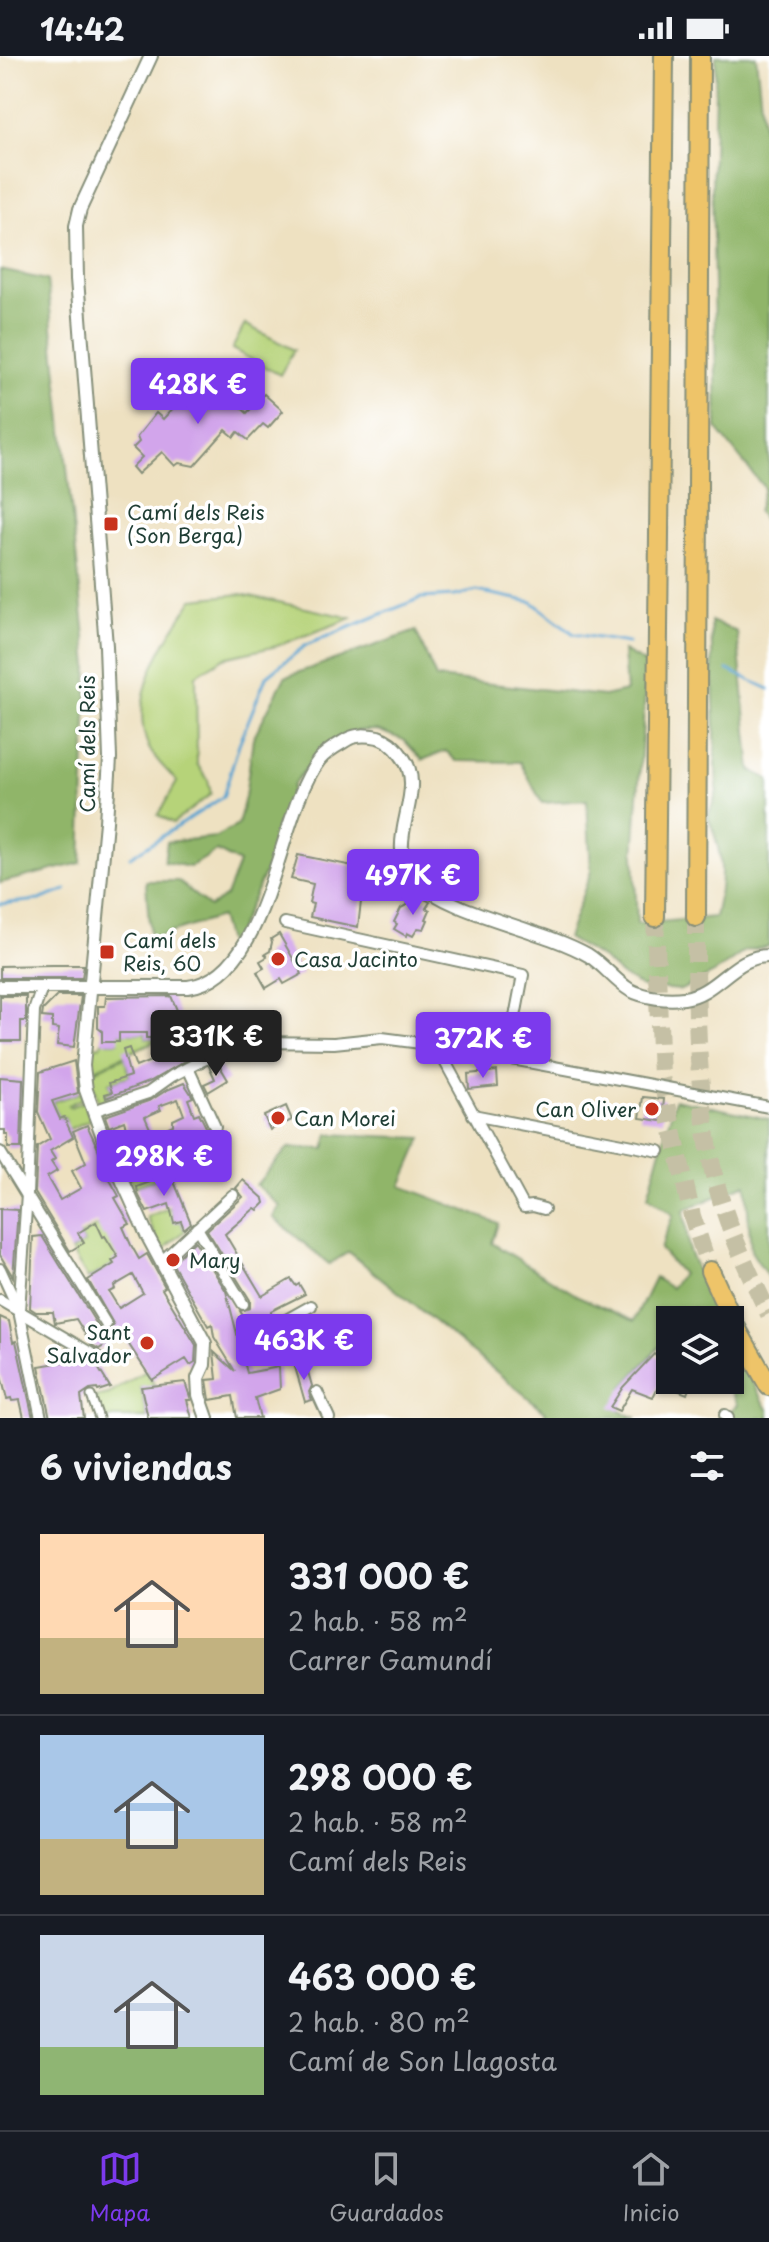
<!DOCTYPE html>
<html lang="es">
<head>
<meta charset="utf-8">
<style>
  :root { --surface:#171b24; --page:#242831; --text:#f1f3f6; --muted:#9ea1a6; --line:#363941; --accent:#7c3aed }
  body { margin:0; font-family:"Playpen Sans",sans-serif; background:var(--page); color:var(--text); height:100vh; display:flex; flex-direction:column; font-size:30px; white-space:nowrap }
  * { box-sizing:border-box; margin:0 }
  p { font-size:26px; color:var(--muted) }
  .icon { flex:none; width:44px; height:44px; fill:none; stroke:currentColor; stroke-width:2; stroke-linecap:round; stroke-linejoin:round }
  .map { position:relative; height:1362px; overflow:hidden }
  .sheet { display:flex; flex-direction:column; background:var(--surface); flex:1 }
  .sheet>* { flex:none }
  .controls { position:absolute; left:656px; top:1250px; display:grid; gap:16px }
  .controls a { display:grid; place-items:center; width:88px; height:88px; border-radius:0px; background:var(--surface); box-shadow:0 2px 6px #0004; font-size:40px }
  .price { position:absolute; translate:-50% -68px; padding:0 18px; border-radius:8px; background:var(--accent); color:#fff; font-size:26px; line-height:52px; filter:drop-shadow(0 2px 4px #0008) }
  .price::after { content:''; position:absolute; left:50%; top:48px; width:24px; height:18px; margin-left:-12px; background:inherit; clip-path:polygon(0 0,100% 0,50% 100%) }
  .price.current { background:#222; color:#fff }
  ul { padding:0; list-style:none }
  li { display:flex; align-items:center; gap:24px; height:200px; padding:0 40px }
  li+li { border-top:2px solid var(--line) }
  li span { display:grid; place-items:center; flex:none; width:224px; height:160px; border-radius:0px; color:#555 }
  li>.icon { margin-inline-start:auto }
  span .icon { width:96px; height:96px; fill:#fffc; stroke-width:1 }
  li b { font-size:34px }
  h2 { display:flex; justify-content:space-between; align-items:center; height:96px; padding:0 40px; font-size:34px }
  .status { display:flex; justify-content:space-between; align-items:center; height:56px; padding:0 40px; background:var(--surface); direction:ltr }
  .status svg { height:22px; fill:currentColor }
  .tab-bar { display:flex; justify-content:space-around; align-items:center; height:112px; border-top:2px solid var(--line); background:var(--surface); font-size:22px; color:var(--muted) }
  .tab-bar a { display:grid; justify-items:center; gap:4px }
  .tab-bar .current { color:var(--accent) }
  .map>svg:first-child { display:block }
</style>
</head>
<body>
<div class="status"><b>14:42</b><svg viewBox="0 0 49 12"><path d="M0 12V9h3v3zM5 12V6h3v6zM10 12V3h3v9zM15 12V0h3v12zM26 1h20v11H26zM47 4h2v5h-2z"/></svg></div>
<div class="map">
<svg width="769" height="1362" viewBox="0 0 769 1362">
  <rect width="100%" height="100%" fill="#fff"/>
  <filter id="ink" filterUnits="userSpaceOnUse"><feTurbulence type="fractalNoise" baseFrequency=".0125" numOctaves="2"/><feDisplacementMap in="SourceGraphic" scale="16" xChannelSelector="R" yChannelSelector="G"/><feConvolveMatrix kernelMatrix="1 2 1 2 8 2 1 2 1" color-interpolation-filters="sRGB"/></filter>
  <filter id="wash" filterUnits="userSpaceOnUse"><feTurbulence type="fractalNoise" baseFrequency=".006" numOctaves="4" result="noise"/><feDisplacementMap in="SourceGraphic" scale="32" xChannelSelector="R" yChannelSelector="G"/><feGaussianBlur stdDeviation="1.8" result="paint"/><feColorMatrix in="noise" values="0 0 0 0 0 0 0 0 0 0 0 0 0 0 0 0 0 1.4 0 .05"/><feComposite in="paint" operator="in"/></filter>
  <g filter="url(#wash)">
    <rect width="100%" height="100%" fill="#eee1c1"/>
    <!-- green -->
    <g fill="#b6d379" stroke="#6a8856" stroke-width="2">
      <path d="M245 268 294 294 280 319 232 293Z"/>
      <path d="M241 538 352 562 277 590 224 602 196 619 197 708 208 724 211 738 173 767 158 759 177 726C168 715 155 704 149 692 126 640 165 585 193 543Z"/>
      <path d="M112 977H146V982H161L89 1016 91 991 101 990 102 986H118Z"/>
      <path d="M125 1001 130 1020 109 1027 112 1036 105 1038 108 1046 99 1049 89 1017Z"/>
      <path d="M81 1036 83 1042 68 1049 70 1051 84 1045 90 1064 63 1076 66 1066 64 1061 60 1063 52 1046Z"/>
      <path d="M128 1082 138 1103 150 1099 154 1107 162 1104 169 1118 134 1131 114 1090Z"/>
      <path d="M178 1148 172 1158 174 1166 181 1165 185 1175 162 1195 147 1161Z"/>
      <path d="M102 1167 123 1203 88 1223 71 1195 84 1187 80 1180Z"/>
      <path d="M146 1315 155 1330 141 1332 148 1362H101L95 1341 109 1338Z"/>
    </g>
    <!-- forest -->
    <g fill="#90b569" stroke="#58794e" stroke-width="2">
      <path d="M716 0H756L769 127V469L757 456 764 432 717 373 712 132Z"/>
      <path d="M0 214 47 224 88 609 81 807 0 827Z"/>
      <path d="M711 565 737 576 751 714 769 723V890L745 895 716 916 681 934 642 931 621 919 603 903 567 882 591 815 587 744 542 747 520 706 456 705 446 695 422 704 404 684 377 674 356 675 315 702 293 728 280 784 229 893 220 861 150 883 146 825H178L209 851 226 840 239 807 217 795 190 811 164 806 167 786 216 781 238 769 245 741 253 682 285 621 416 575 436 622 604 640 626 635 623 595 647 608 634 799 637 868 715 861C724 822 724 798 708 761L717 735Z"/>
      <path d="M675 1043 769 1063V1223L751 1195 746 1128 684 1154 689 1195 718 1264H699L693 1252 682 1264H670V1279L623 1331 619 1355 637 1362H542L546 1356 349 1196 329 1208 273 1161 280 1150 256 1129 288 1092 325 1093 328 1078 422 1082 401 1130 498 1167 492 1187 578 1240 634 1265 655 1222 671 1232 682 1218 660 1193 673 1159 648 1140Z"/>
      <path d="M730 1287 769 1355V1362H721L738 1349 726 1324H730Z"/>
    </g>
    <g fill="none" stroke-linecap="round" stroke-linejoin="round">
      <!-- stream -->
      <g stroke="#59a3d0" stroke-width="3">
        <path d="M728 614 769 633"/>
        <path d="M130 801 223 741 239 688 266 621 306 589 421 542 454 540 477 535 532 546 574 578 628 587"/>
        <path d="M0 848 39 844 66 834"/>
      </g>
    </g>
    <g id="blocks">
      <!-- building -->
      <g fill="#d2a5eb" fill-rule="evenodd">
        <path d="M188 320 221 351 226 345 231 350 235 346 247 357 264 338 283 355 268 372 263 368 248 384 238 376 234 381 226 374 194 410 179 407 175 410 162 396 138 418 132 411 142 401 133 392 139 386 137 381 156 357 163 363 178 347 170 340Z"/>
        <path d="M298 799 353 810V813L358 814 353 835 362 837 358 871 310 861 313 848 309 847 313 828 291 823Z"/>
        <path d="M421 841 430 846 426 852 430 854 426 863 428 864 424 873 418 872 413 880 407 877 406 880 394 873 397 868 394 866 401 852Z"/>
        <path d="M279 878 302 918 284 928 281 923 266 932 257 916 264 912 260 905 267 901 265 898 270 895 272 886 271 883Z"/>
        <path d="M52 909H84L82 922H0V910Z"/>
        <path d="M0 940H26V965H21V985H0Z"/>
        <path d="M57 940H81L74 991 57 989 59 973 52 972V962L42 961 43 954Z"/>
        <path d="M171 940 185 973 175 977H159V982H146V977H119V986H102V975L98 972V950H105L106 941Z"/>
        <path d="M193 988 197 998 151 1025 106 1042 105 1038 112 1036 109 1027 130 1020 123 994 129 992 136 1011Z"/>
        <path d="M74 1005 78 1037 52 1045 60 1063 64 1061 73 1081 50 1095 55 1103 51 1106 57 1115 47 1121 60 1144 81 1132 72 1115 86 1107 73 1075 87 1069 108 1114 105 1115 119 1140 115 1142 130 1168 123 1171 131 1189 139 1203 147 1198 165 1231 162 1233 196 1289 195 1306 190 1309 186 1303 152 1324 122 1278 99 1293 92 1289 76 1263 55 1267 53 1256H36L30 1252 33 1181 42 1180 99 1272 107 1276 114 1269 88 1224 114 1208 112 1205 118 1201 105 1180 103 1181 96 1166 78 1177 84 1187 70 1195 35 1137 37 1091 50 1083 38 1056 40 1016ZM133 1219 143 1237 119 1252 109 1236 115 1233 114 1230Z"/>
        <path d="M218 1007 228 1024 208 1036 204 1028 215 1023 209 1010Z"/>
        <path d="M497 1015 498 1030 469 1033 468 1018Z"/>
        <path d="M0 1021 23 1023 21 1092H8V1079H5V1074H0Z"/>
        <path d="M184 1027 193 1041 188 1043 194 1059 199 1057 208 1075 168 1096 166 1093 153 1099 150 1093 140 1097 132 1080 129 1081 124 1065 109 1071 105 1060 151 1044 167 1034ZM178 1043 184 1059 173 1064V1069L168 1071 170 1076 155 1084 145 1061 161 1054 159 1050Z"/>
        <path d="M643 1041 664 1043 662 1065 640 1062Z"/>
        <path d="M286 1050 292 1064 270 1074 264 1060Z"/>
        <path d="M171 1118 191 1167 184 1173 181 1165 174 1167 169 1148 147 1156 138 1138 137 1131Z"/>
        <path d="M243 1124 264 1143 265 1147 258 1154 255 1152 225 1178 262 1240 291 1223 296 1230 299 1228 305 1238 271 1255 270 1272 256 1280 240 1255 250 1252V1244L207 1174 243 1141 236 1132Z"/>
        <path d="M0 1153 18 1154 13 1221 0 1199Z"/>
        <path d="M195 1185 226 1235 247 1317 279 1311 280 1333 255 1342 260 1362H237L233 1340 210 1344 207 1324 217 1323 214 1296 235 1315 214 1281 212 1268 208 1270 172 1207Z"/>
        <path d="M0 1261 9 1265 13 1286 16 1285 33 1362H24L20 1344 12 1345 11 1342 7 1343 0 1316Z"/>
        <path d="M67 1293 97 1310 110 1331 98 1335 97 1333 90 1334 81 1340 84 1362H50L39 1310 69 1305Z"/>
        <path d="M654 1298 658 1301 660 1298H670L666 1311 670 1313V1324H692L687 1338 660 1327 653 1341 632 1333 619 1355 610 1351 623 1331Z"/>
        <path d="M306 1309 312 1330 309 1336 312 1344 305 1346 295 1311Z"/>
        <path d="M185 1326 191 1344H187L192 1362H148L141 1331Z"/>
      </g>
    </g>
  </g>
  <g filter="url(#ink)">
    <use href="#blocks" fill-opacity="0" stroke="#868f7a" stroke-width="2"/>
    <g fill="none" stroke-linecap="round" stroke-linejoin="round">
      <!-- motorway-tunnel -->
      <g stroke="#c5c0a5" stroke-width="18" stroke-dasharray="18 9" stroke-linecap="butt">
        <path d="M655 861 661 1021 692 1160 710 1215"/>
        <path d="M696 861C696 944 696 1028 712 1110 723 1162 746 1211 769 1258"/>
      </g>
      <defs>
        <path id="pedestrian" d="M91 1340 99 1362"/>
        <g id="minor">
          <path d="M285 867 523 919 507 1003"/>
          <path d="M436 989 524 1151 533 1150 544 1153"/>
          <path d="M188 1012 215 1071"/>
          <path d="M93 1055 148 1037 172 1020 199 1006 235 991 258 986 334 987 382 982 436 989 769 1051"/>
          <path d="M473 1059 659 1095"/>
          <path d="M0 1096 106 1268"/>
          <path d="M197 1172 243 1248"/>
          <path d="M161 1206 233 1139"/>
          <path d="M0 1213 17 1250"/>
          <path d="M0 1244 99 1302"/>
          <path d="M277 1269 311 1250"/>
          <path d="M317 1336 329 1362"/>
          <path d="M725 1359 728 1362"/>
          <path d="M41 1362 19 1255 27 1138 34 955 42 931"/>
        </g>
        <g id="tertiary">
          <path d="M151 0 80 153 76 170 77 223 106 590 110 702 106 766 83 1010 86 1034 103 1081 147 1179 205 1287 204 1309 198 1322 199 1339 207 1362"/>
          <path d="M0 931H188C271 920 276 759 319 704 326 695 338 689 348 683 357 678 367 679 378 681 388 684 395 690 401 699 432 736 378 787 416 824 454 860 541 872 588 899 604 909 615 925 630 934 645 942 668 944 684 942 717 938 734 899 769 900"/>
        </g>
        <g id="motorway">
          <path d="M655 861 664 0"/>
          <path d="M696 861 700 0"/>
          <path d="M710 1215 735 1270 769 1330"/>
        </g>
      </defs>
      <!-- pedestrian casing -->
      <use href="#pedestrian" stroke="#868f7a" stroke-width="11"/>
      <!-- minor casing -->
      <use href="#minor" stroke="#868f7a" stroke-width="14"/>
      <!-- tertiary casing -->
      <use href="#tertiary" stroke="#868f7a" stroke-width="16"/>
      <!-- motorway casing -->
      <use href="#motorway" stroke="#868f7a" stroke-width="22"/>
      <!-- pedestrian -->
      <use href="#pedestrian" stroke="#fff" stroke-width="7"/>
      <!-- minor -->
      <use href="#minor" stroke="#fff" stroke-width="10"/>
      <!-- tertiary -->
      <use href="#tertiary" stroke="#fff" stroke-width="12"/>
      <!-- motorway -->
      <use href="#motorway" stroke="#eec469" stroke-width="18"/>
    </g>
  </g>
  <!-- markers -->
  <g fill="#c8321e" stroke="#fff" stroke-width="3">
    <rect x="103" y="460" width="16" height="16" rx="4"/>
    <rect x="99" y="888" width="16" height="16" rx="4"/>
    <circle cx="278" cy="903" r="8"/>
    <circle cx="652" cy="1053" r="8"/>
    <circle cx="278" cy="1062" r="8"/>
    <circle cx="173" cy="1204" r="8"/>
    <circle cx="147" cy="1287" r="8"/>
  </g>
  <g text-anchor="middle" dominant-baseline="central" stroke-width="7" stroke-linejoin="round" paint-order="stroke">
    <!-- poi labels -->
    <g font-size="20" fill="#1f3d34" stroke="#fff" text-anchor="start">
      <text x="127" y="456">Camí dels Reis<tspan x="127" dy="23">(Son Berga)</tspan></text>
      <text x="123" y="884">Camí dels<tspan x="123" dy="23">Reis, 60</tspan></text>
      <text x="294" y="903">Casa Jacinto</text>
      <text x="636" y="1053" text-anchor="end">Can Oliver</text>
      <text x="294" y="1062">Can Morei</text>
      <text x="189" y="1204">Mary</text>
      <text x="131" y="1276" text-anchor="end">Sant<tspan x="131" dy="23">Salvador</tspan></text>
    </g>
    <!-- street labels -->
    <g font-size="20" fill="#1f3d34" stroke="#fff">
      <text transform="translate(87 688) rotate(-90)">Camí dels Reis</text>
    </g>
  </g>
</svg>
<div class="controls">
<a><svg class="icon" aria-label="layers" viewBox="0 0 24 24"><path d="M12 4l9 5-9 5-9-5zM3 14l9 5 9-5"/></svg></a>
</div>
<b class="price" style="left:198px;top:370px">428K €</b>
<b class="price" style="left:413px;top:861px">497K €</b>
<b class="price current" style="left:216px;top:1022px">331K €</b>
<b class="price" style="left:483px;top:1024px">372K €</b>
<b class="price" style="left:164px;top:1142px">298K €</b>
<b class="price" style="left:304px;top:1326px">463K €</b>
</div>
<section class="sheet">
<h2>6 viviendas<svg class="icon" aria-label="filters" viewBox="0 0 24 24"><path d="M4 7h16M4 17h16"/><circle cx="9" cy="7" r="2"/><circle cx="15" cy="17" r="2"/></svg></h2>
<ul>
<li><span style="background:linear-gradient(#ffd9b3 65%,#c2b280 0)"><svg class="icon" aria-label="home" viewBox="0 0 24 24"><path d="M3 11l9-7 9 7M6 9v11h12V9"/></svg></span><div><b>331 000 €</b><p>2 hab. · 58 m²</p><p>Carrer Gamundí</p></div></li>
<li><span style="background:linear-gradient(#a9c7e8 65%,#c2b280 0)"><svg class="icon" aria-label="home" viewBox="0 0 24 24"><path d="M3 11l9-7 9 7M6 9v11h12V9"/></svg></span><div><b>298 000 €</b><p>2 hab. · 58 m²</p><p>Camí dels Reis</p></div></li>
<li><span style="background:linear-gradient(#c9d6e8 70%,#8fb573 0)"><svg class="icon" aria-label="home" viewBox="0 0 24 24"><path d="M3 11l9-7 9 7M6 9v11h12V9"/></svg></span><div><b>463 000 €</b><p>2 hab. · 80 m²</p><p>Camí de Son Llagosta</p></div></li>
</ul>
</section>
<nav class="tab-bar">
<a class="current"><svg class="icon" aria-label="map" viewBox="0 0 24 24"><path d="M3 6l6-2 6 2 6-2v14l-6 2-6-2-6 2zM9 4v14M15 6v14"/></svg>Mapa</a>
<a><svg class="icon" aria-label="saved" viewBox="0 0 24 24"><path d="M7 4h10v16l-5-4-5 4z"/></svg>Guardados</a>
<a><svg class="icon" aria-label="home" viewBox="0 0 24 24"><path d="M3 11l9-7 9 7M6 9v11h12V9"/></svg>Inicio</a>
</nav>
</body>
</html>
